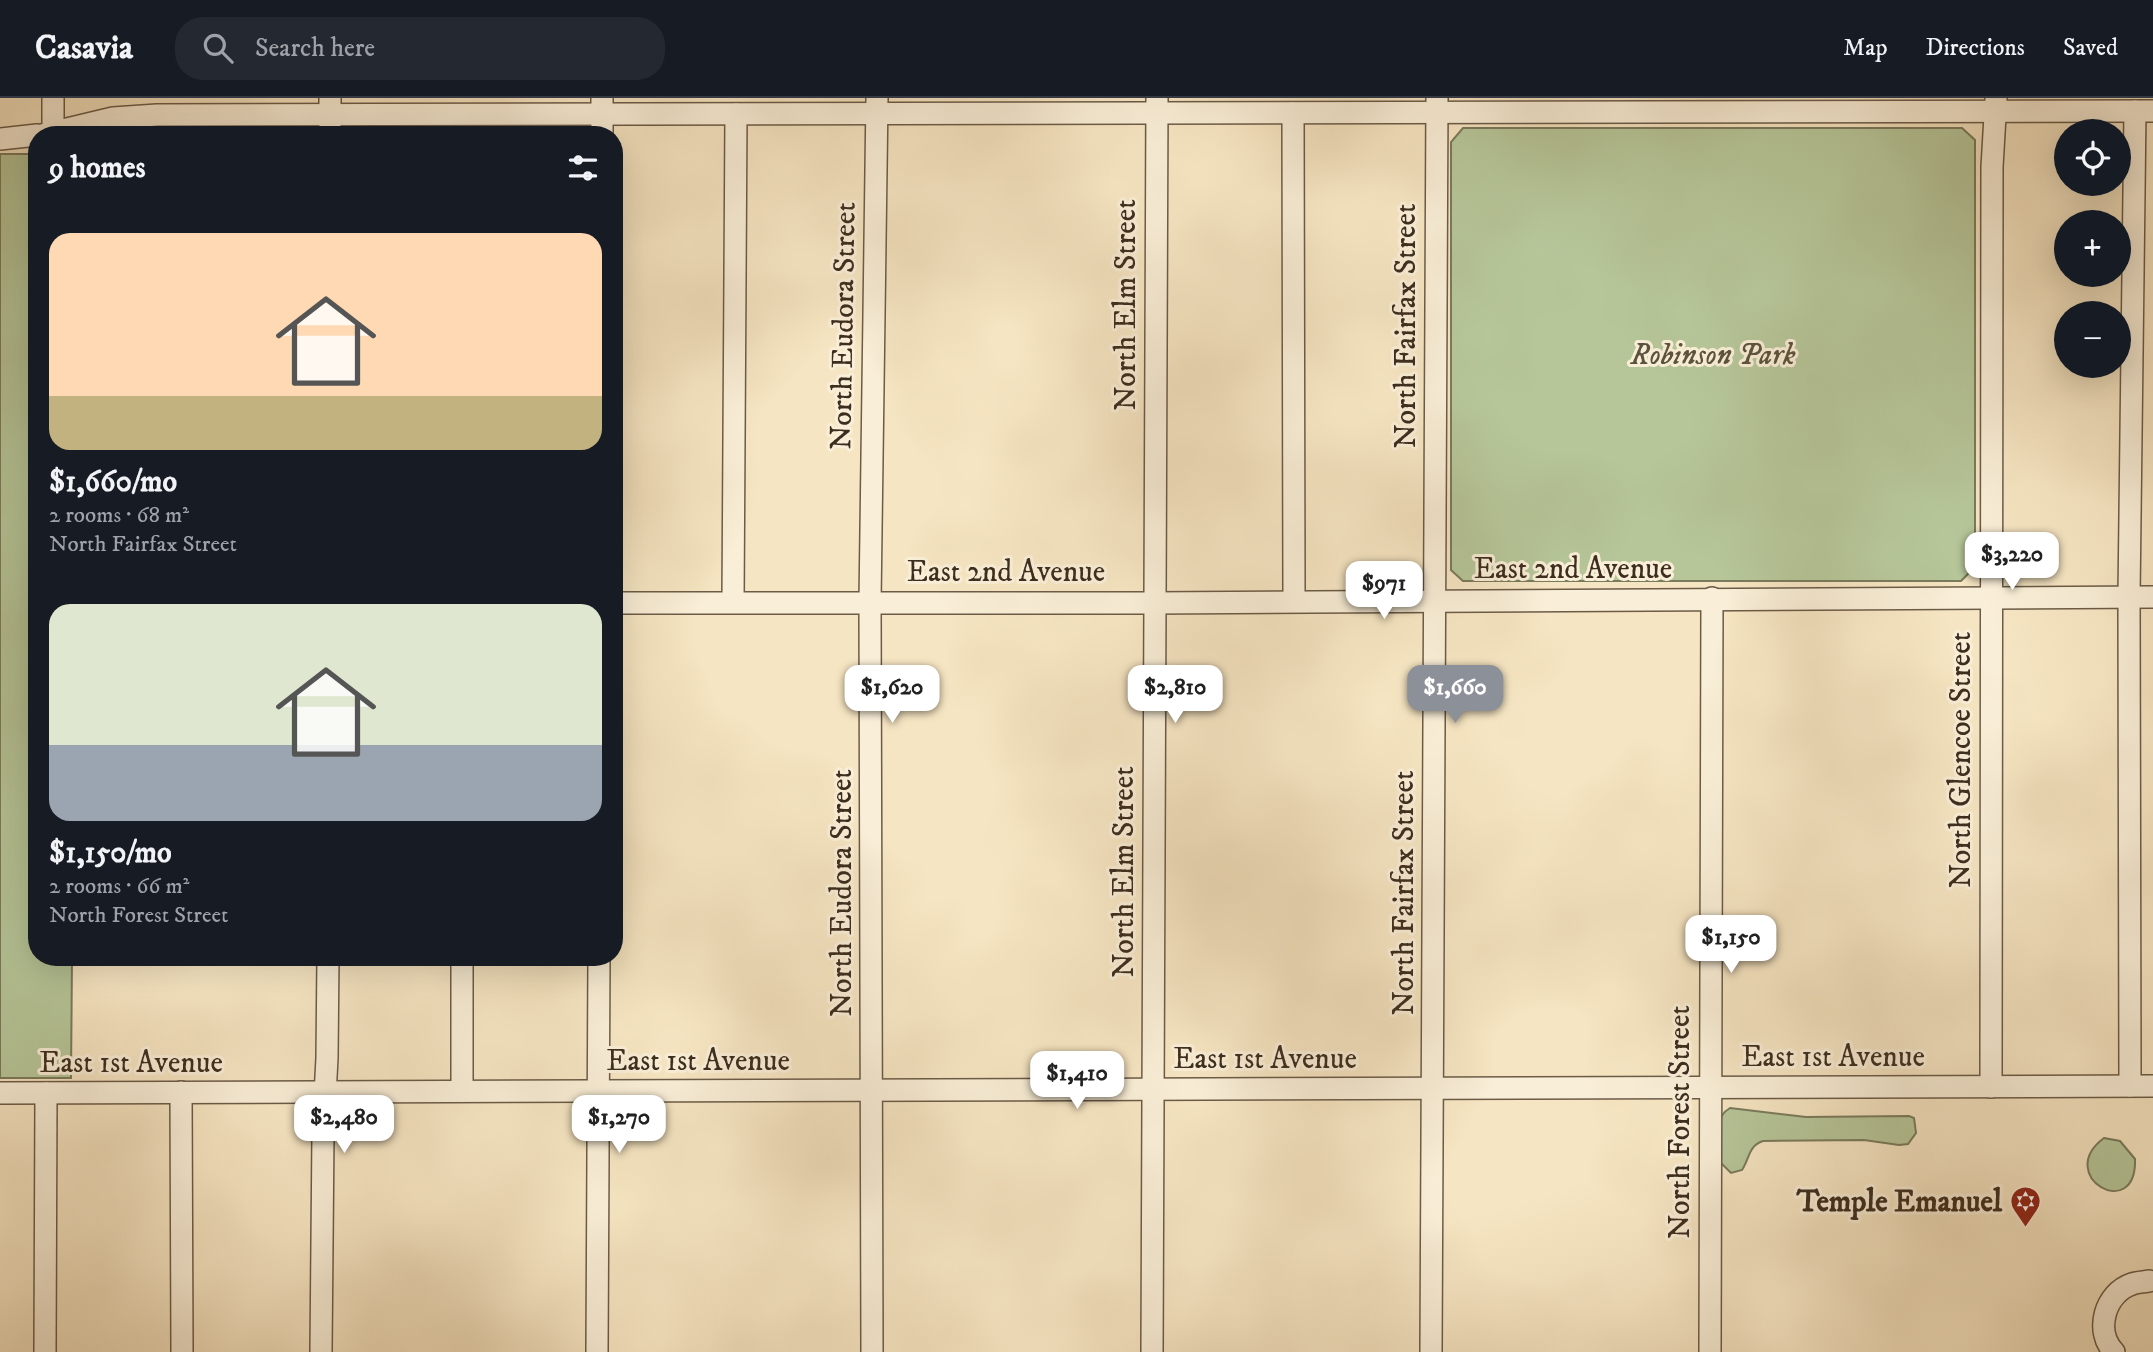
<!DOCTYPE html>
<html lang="en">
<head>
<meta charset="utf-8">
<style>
  :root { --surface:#171b24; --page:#242831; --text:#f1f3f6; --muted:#9ea1a6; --line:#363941; --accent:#8c9099 }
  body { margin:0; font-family:"IM FELL DW Pica",serif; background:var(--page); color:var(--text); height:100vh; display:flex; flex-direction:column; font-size:26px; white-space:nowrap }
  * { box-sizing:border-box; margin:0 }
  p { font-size:23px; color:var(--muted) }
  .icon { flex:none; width:38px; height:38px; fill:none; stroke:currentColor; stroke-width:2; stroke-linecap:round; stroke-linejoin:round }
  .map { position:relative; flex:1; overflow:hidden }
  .drawer { position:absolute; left:28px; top:28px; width:595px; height:840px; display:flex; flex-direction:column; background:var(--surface); border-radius:28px; box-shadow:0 7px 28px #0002 }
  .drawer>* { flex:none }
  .tools { position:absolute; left:2054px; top:21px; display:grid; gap:14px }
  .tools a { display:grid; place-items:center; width:77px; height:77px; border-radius:50%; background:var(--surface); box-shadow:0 7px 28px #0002; font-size:35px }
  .price { position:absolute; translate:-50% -60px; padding:0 16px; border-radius:14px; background:#fff; color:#222; font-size:23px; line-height:46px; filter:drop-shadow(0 2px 4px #0008) }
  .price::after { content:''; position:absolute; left:50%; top:42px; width:21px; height:16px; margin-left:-10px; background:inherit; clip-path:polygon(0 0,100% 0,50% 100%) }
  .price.on { background:var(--accent); color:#fff }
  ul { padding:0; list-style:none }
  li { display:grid; align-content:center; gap:14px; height:371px; padding:0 21px }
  li span { display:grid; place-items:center; height:217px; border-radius:21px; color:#555 }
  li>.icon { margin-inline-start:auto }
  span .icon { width:126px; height:126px; fill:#fffc; stroke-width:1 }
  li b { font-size:30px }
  h2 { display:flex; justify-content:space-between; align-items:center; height:84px; padding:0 21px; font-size:30px }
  header { display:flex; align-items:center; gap:42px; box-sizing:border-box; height:98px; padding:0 35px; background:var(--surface); border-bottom:2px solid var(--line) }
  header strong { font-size:33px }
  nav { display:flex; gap:38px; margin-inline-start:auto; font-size:24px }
  .search { width:490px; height:63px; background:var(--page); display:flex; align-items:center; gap:18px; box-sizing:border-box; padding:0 24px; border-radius:28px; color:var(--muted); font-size:26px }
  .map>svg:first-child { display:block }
</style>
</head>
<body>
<header>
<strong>Casavia</strong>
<div class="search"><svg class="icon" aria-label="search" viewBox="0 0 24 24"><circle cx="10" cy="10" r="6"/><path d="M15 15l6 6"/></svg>Search here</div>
<nav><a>Map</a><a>Directions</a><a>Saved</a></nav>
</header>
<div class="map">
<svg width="2153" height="1254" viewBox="0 0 2153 1254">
  <rect width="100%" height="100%" fill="#f6e5c2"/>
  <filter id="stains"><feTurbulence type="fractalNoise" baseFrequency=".00286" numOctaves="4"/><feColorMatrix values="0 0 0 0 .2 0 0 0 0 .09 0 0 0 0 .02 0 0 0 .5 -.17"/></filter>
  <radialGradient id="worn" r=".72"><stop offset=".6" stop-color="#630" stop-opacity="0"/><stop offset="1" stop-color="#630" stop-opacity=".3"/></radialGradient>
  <!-- green -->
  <g fill="#b6c699" stroke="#7a7a5c" stroke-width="2">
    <path d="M1463 30H1962L1975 42V469L1961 483H1463L1451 472V44Z"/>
    <path d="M0 56H37V859H72L71 980H0Z"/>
    <path d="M1730 1010 1806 1019 1909 1018 1914 1020 1916 1035 1908 1046 1899 1047 1864 1042 1763 1043C1748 1048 1750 1060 1742 1072L1731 1075 1720 1064C1719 1045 1712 1020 1730 1010Z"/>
    <path d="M2104 1040 2120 1043 2135 1061C2137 1126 2053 1078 2104 1040Z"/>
  </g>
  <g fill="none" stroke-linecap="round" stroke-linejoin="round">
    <defs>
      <g id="minor">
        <path d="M330 0V37"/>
        <path d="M1293 15 1294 503"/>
        <path d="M53 35V0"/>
        <path d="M42 37 113 20 157 17 2153 13"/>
        <path d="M602 37V0"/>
        <path d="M0 41 37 37"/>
        <path d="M733 504 736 16"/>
        <path d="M614 505H1153L2153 499"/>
        <path d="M2130 988 2129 499 2135 13"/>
        <path d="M1991 989 1992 69 1996 1"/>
        <path d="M462 993V859"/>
        <path d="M181 994 182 1254"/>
        <path d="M0 995 2153 988"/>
        <path d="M45 1254 46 995"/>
        <path d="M321 1254 323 1035 327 960 328 859"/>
        <path d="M597 1254 599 859"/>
        <path d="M872 1254 870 504 877 0"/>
        <path d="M1152 1254 1157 0"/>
        <path d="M1431 1254 1437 0"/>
        <path d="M1710 1254 1712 500"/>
        <path d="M2114 1254C2094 1233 2105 1195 2132 1186 2137 1184 2144 1184 2149 1183"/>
      </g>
    </defs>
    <!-- minor casing -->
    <use href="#minor" stroke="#6b5b47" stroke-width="24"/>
    <!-- minor -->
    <use href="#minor" stroke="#f9eed7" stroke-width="21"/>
  </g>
  <!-- icons -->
  <defs>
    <symbol id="synagogue-pin" viewBox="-11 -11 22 30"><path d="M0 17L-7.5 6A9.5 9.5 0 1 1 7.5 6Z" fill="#8f2418" stroke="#f9eed7"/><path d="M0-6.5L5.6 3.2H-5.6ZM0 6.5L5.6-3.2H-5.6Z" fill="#fff"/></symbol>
  </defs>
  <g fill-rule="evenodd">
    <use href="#synagogue-pin" x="2008" y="1086" width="35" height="47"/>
  </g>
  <g text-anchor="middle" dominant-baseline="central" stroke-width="6" stroke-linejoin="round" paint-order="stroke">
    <!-- street labels -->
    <g font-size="30" fill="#3d2d1e" stroke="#f9eed7">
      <text transform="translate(1126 207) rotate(-90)">North Elm Street</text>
      <text transform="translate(844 228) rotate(-89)">North Eudora Street</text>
      <text transform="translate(1406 228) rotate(-90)">North Fairfax Street</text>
      <text x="1573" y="471">East 2nd Avenue</text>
      <text x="1006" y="474">East 2nd Avenue</text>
      <text transform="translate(1961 662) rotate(-90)">North Glencoe Street</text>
      <text transform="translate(1124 774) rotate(-90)">North Elm Street</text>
      <text transform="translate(842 795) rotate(-90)">North Eudora Street</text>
      <text transform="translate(1404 795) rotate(-90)">North Fairfax Street</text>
      <text x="1833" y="959">East 1st Avenue</text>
      <text x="1265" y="961">East 1st Avenue</text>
      <text x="698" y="963">East 1st Avenue</text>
      <text x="131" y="965">East 1st Avenue</text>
      <text transform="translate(1680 1024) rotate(-90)">North Forest Street</text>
    </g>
    <!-- park labels -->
    <g font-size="30" font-style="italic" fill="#5b533d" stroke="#f9eed7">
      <text x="1713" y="257">Robinson Park</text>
    </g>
    <!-- poi labels -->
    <g font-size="30" font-weight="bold" fill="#3d2d1e" stroke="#f9eed7" text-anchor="end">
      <text x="2002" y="1104">Temple Emanuel</text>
    </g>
  </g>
  <rect width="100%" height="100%" filter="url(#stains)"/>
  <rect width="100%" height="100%" fill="url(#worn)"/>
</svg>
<div class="tools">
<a><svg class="icon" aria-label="locate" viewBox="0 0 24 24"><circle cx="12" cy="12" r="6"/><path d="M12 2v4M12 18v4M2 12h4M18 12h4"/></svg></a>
<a>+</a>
<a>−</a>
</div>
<b class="price" style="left:2012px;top:494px">$3,220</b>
<b class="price" style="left:1384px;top:523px">$971</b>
<b class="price" style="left:892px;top:627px">$1,620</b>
<b class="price" style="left:1175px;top:627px">$2,810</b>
<b class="price on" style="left:1455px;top:627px">$1,660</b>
<b class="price" style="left:1731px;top:877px">$1,150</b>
<b class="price" style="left:1077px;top:1013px">$1,410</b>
<b class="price" style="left:344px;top:1057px">$2,480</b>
<b class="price" style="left:619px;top:1057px">$1,270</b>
<section class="drawer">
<h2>9 homes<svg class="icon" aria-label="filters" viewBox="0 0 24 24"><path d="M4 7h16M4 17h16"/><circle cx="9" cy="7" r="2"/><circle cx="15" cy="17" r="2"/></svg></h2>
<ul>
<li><span style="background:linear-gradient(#ffd9b3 75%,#c2b280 0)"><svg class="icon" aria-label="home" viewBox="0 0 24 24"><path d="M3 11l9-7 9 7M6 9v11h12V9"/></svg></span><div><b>$1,660/mo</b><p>2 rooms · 68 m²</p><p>North Fairfax Street</p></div></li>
<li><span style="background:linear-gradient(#dfe7d0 65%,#9aa5b1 0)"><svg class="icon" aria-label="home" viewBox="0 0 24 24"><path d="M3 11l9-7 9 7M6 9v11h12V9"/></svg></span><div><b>$1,150/mo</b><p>2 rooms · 66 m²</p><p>North Forest Street</p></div></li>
</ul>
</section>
</div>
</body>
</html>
